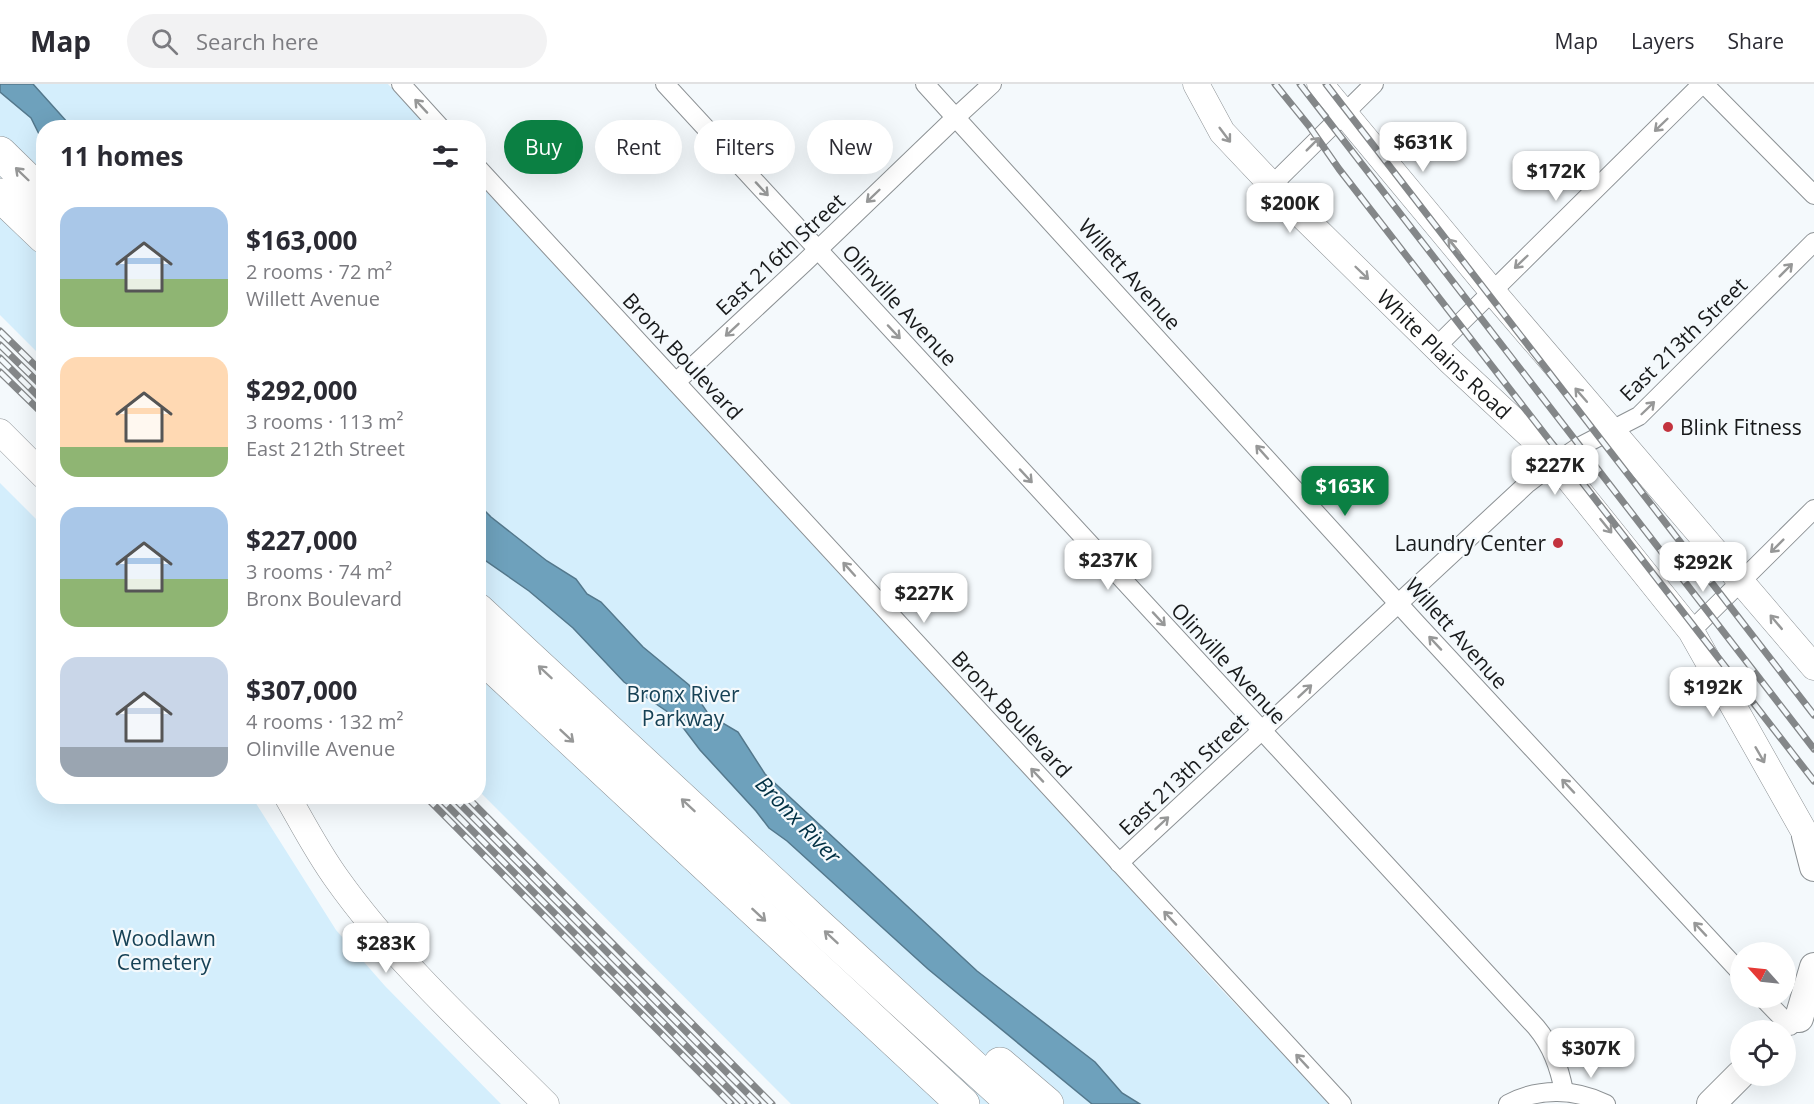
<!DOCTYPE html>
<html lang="en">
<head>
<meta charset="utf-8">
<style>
  :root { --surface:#fff; --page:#f2f2f3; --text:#2b2b33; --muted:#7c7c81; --line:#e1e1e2; --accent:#0b8043 }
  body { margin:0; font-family:"Open Sans",sans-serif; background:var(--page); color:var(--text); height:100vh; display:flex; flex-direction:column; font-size:22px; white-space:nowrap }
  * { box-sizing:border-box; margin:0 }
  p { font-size:20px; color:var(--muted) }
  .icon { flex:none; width:33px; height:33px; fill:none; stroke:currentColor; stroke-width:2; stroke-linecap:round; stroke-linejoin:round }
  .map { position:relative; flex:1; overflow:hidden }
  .panel { position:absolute; left:36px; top:36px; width:450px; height:684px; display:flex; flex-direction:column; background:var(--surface); border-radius:24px; box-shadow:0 6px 24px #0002 }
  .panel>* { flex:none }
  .banner { position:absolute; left:504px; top:36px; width:570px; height:54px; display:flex; gap:12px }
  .needle { width:39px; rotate:297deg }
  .tools { position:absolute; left:1730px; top:858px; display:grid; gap:12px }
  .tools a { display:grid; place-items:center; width:66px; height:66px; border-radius:50%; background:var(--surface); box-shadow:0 6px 24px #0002; font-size:30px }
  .price { position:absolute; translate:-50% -51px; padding:0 14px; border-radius:12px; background:#fff; color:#222; font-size:20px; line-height:39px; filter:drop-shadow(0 2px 3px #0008) }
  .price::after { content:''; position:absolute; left:50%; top:36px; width:18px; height:14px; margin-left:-9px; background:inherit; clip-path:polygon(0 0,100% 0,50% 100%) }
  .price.current { background:var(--accent); color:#fff }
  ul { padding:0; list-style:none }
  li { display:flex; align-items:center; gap:18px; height:150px; padding:0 24px }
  li span { display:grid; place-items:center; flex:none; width:168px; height:120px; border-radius:18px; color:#555 }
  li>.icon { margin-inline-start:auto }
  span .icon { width:72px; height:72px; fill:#fffc; stroke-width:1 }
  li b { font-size:26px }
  h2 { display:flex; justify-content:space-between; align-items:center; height:72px; padding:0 24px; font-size:26px }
  .chip { padding:0 21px; border-radius:27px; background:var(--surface); box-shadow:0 6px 24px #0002; font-size:21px; line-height:54px }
  .chip.current { background:var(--accent); color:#fff }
  header { display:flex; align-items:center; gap:36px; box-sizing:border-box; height:84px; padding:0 30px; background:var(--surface); border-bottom:2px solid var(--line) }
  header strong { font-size:28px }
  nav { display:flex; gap:33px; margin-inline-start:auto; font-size:21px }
  .search { width:420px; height:54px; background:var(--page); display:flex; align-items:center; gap:15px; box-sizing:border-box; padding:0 21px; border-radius:33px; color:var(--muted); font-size:22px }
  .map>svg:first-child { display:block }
</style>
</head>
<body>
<header>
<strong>Map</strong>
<div class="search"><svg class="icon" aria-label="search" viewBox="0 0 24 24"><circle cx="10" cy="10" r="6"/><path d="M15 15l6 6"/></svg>Search here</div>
<nav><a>Map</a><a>Layers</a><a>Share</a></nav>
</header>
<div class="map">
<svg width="1814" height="1020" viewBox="0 0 1814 1020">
  <rect width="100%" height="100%" fill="#f4f9fc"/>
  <!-- green -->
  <g fill="#d4eefc">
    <path d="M0 0H388L428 43 44 44 43 274 0 231Z"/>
    <path d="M478 98 1112 785 1219 903 1330 1020H791L479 707Z"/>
    <path d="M0 399 43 442 44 712 252 713 336 846 385 902 501 1020H0Z"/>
  </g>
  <!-- water -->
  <g fill="#6ea1bc" stroke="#54788c" stroke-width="1.5">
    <path d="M0 0H33L68 39 76 43 44 44 43 53 39 50 31 34 0 8Z"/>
    <path d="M478 420 491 433 547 477 576 495 587 510 601 518 643 563 689 601 709 631 738 648 765 690 977 887 1095 978 1122 1009 1140 1020H1092L928 885 787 757 769 744 756 727 700 666 675 633 624 598 573 544 529 507 479 472Z"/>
  </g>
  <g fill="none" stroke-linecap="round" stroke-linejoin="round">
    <defs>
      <g id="minor">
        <path d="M401 0 441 44"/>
        <path d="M665 0 1536 943C1552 962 1559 983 1564 1007"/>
        <path d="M925 0 1417 540 1740 888"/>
        <path d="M1704 0 1814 111"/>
        <path d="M478 84 1342 1020"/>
        <path d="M1272 101 1374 0"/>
        <path d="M1436 263 1702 0"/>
        <path d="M676 298 804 179 955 34 992 0"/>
        <path d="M1691 547 1814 425"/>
        <path d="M1119 779 1528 399 1549 383 1577 364 1639 332 1814 158"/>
        <path d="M1763 914 1790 942"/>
        <path d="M1508 1020C1539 1003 1576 1005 1606 1020"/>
      </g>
      <g id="secondary">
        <path id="s1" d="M1196 0 1222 48 1237 64 1286 116 1450 277 1537 358 1565 390 1691 547 1814 765"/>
        <path d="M1320 0 1492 207 1814 583"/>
        <path d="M0 348 44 392"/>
        <path d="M287 712C303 740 318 769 337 795 396 878 474 948 546 1020"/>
      </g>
      <g id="primary">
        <path d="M1806 752 1814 783"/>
        <path d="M1799 934 1814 883"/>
        <path d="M1711 1020 1740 991"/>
      </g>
      <g id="motorway">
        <path d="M0 69 44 112"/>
        <path d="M0 111 44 153"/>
        <path d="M478 526 817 840 1014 1020"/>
        <path d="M478 569 963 1020"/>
        <path d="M1000 980 1047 1020"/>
      </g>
    </defs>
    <!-- minor casing -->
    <use href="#minor" stroke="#8c9194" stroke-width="20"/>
    <!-- secondary casing -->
    <use href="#secondary" stroke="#8c9194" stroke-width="27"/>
    <!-- primary casing -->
    <use href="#primary" stroke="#8c9194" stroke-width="30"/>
    <!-- motorway casing -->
    <use href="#motorway" stroke="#8c9194" stroke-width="34"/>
    <!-- minor -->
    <use href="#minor" stroke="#fff" stroke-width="18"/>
    <!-- secondary -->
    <use href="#secondary" stroke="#fff" stroke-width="26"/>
    <!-- primary -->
    <use href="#primary" stroke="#fff" stroke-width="28"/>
    <!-- motorway -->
    <use href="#motorway" stroke="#fff" stroke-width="33"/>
    <defs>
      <g id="rail">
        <path d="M1275 0 1309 42 1339 85 1814 697"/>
        <path d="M1300 0 1814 665"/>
        <path d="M1326 0 1814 631"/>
        <path d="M0 247 44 290"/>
        <path d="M0 261 44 304"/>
        <path d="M0 274 44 318"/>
        <path d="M0 288 44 331"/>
        <path d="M425 712 731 1020"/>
        <path d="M438 712 744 1020"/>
        <path d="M452 712 758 1020"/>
        <path d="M466 712 772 1020"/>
      </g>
    </defs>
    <!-- rail casing -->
    <use href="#rail" stroke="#848789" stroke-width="7"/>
    <!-- rail -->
    <use href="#rail" stroke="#f4f9fc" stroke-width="4.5" stroke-dasharray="14" stroke-linecap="butt"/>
  </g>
  <!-- one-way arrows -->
  <defs><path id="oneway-shaft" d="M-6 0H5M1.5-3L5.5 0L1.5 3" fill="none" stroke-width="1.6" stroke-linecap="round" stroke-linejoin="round" transform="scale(1.5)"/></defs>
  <g stroke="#979898">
    <use href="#oneway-shaft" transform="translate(421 22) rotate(-133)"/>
    <use href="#oneway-shaft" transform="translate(1661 41) rotate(136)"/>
    <use href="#oneway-shaft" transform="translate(1225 51) rotate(53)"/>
    <use href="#oneway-shaft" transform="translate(1313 60) rotate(-45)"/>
    <use href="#oneway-shaft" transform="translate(22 90) rotate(-136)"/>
    <use href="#oneway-shaft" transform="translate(762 105) rotate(47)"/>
    <use href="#oneway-shaft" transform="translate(873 112) rotate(136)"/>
    <use href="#oneway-shaft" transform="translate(1454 162) rotate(-130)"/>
    <use href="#oneway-shaft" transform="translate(1521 178) rotate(136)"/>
    <use href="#oneway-shaft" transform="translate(1786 186) rotate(-45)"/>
    <use href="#oneway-shaft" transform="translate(1362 189) rotate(44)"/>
    <use href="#oneway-shaft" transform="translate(732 246) rotate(137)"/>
    <use href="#oneway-shaft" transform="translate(894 248) rotate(47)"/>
    <use href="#oneway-shaft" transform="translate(1581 311) rotate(-131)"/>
    <use href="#oneway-shaft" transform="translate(1648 324) rotate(-44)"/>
    <use href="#oneway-shaft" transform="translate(1262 368) rotate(-132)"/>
    <use href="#oneway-shaft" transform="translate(1026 392) rotate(47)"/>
    <use href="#oneway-shaft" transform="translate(1606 442) rotate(51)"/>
    <use href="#oneway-shaft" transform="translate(1777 462) rotate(135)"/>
    <use href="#oneway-shaft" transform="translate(849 485) rotate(-132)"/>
    <use href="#oneway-shaft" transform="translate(1159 535) rotate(47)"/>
    <use href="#oneway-shaft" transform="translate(1776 538) rotate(-130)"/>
    <use href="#oneway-shaft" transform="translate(1435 559) rotate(-133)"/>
    <use href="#oneway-shaft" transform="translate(545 588) rotate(-137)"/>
    <use href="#oneway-shaft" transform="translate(1305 607) rotate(-43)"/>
    <use href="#oneway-shaft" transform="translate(567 652) rotate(43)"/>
    <use href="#oneway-shaft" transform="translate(1760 671) rotate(60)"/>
    <use href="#oneway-shaft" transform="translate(1037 691) rotate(-133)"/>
    <use href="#oneway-shaft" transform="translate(1568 702) rotate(-133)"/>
    <use href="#oneway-shaft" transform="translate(688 721) rotate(-137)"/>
    <use href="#oneway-shaft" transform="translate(1162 739) rotate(-43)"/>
    <use href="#oneway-shaft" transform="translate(759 831) rotate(43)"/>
    <use href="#oneway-shaft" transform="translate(1170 834) rotate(-133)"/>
    <use href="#oneway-shaft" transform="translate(1700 845) rotate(-133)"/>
    <use href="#oneway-shaft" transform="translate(831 853) rotate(-137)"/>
    <use href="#oneway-shaft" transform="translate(1302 977) rotate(-133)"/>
  </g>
  <!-- markers -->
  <g fill="#c3333e" stroke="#f4f9fc" stroke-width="2">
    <circle cx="1668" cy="343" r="6"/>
    <circle cx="1558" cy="459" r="6"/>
  </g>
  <g text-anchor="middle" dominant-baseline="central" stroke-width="4.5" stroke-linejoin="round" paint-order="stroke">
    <!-- street labels -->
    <g font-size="21" fill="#181a1b" stroke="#f4f9fc">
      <text transform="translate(780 170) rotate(-43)">East 216th Street</text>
      <text transform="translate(1130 190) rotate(48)">Willett Avenue</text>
      <text transform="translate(900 221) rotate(47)">Olinville Avenue</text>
      <text transform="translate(1683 255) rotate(-44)">East 213th Street</text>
      <text stroke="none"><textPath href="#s1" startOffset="369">White Plains Road</textPath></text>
      <text transform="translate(683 272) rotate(47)">Bronx Boulevard</text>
      <text transform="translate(1457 549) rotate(48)">Willett Avenue</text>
      <text transform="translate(1229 579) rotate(47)">Olinville Avenue</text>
      <text transform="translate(1012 630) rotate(47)">Bronx Boulevard</text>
      <text transform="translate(1183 690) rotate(-43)">East 213th Street</text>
    </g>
    <!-- poi labels -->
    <g font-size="21" fill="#181a1b" stroke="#f4f9fc" text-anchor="start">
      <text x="1680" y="343">Blink Fitness</text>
      <text x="1546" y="459" text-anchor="end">Laundry Center</text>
    </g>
    <!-- park labels -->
    <g font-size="21" fill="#164155" stroke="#f4f9fc">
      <text x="683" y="610">Bronx River<tspan x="683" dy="24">Parkway</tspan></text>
      <text x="164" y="854">Woodlawn<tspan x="164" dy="24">Cemetery</tspan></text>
    </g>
    <!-- water labels -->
    <g font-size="22" font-style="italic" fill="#003043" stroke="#f4f9fc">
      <text transform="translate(799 735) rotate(46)">Bronx River</text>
    </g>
  </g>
</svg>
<div class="tools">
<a><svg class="needle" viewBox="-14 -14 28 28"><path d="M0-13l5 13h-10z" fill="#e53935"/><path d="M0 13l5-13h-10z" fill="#7c7c81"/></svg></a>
<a><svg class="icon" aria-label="locate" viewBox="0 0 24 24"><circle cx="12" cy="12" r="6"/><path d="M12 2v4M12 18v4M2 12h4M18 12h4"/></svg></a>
</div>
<b class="price" style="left:1423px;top:89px">$631K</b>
<b class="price" style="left:1556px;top:118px">$172K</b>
<b class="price" style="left:1290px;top:150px">$200K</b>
<b class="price" style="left:1555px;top:412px">$227K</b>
<b class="price current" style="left:1345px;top:433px">$163K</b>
<b class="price" style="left:1108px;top:507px">$237K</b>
<b class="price" style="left:1703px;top:509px">$292K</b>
<b class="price" style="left:924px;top:540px">$227K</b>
<b class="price" style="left:1713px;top:634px">$192K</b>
<b class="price" style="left:386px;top:890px">$283K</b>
<b class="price" style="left:1591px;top:995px">$307K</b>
<div class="banner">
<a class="chip current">Buy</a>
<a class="chip">Rent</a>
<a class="chip">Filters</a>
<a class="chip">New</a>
</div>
<section class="panel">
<h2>11 homes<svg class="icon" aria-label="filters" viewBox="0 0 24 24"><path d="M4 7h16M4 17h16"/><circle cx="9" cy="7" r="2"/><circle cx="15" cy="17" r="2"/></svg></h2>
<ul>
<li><span style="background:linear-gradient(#a9c7e8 60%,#8fb573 0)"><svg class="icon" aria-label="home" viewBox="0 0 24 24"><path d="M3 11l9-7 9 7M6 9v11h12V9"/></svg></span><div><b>$163,000</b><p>2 rooms · 72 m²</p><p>Willett Avenue</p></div></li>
<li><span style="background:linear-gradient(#ffd9b3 75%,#8fb573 0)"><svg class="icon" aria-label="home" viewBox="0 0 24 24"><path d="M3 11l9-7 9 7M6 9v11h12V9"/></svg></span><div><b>$292,000</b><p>3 rooms · 113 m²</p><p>East 212th Street</p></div></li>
<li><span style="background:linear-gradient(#a9c7e8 60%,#8fb573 0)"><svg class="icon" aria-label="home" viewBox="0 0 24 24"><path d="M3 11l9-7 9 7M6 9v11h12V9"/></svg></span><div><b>$227,000</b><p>3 rooms · 74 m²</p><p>Bronx Boulevard</p></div></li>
<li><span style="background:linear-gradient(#c9d6e8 75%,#9aa5b1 0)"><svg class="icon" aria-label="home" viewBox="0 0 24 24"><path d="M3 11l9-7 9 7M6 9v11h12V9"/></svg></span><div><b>$307,000</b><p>4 rooms · 132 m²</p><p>Olinville Avenue</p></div></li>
</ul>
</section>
</div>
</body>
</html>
